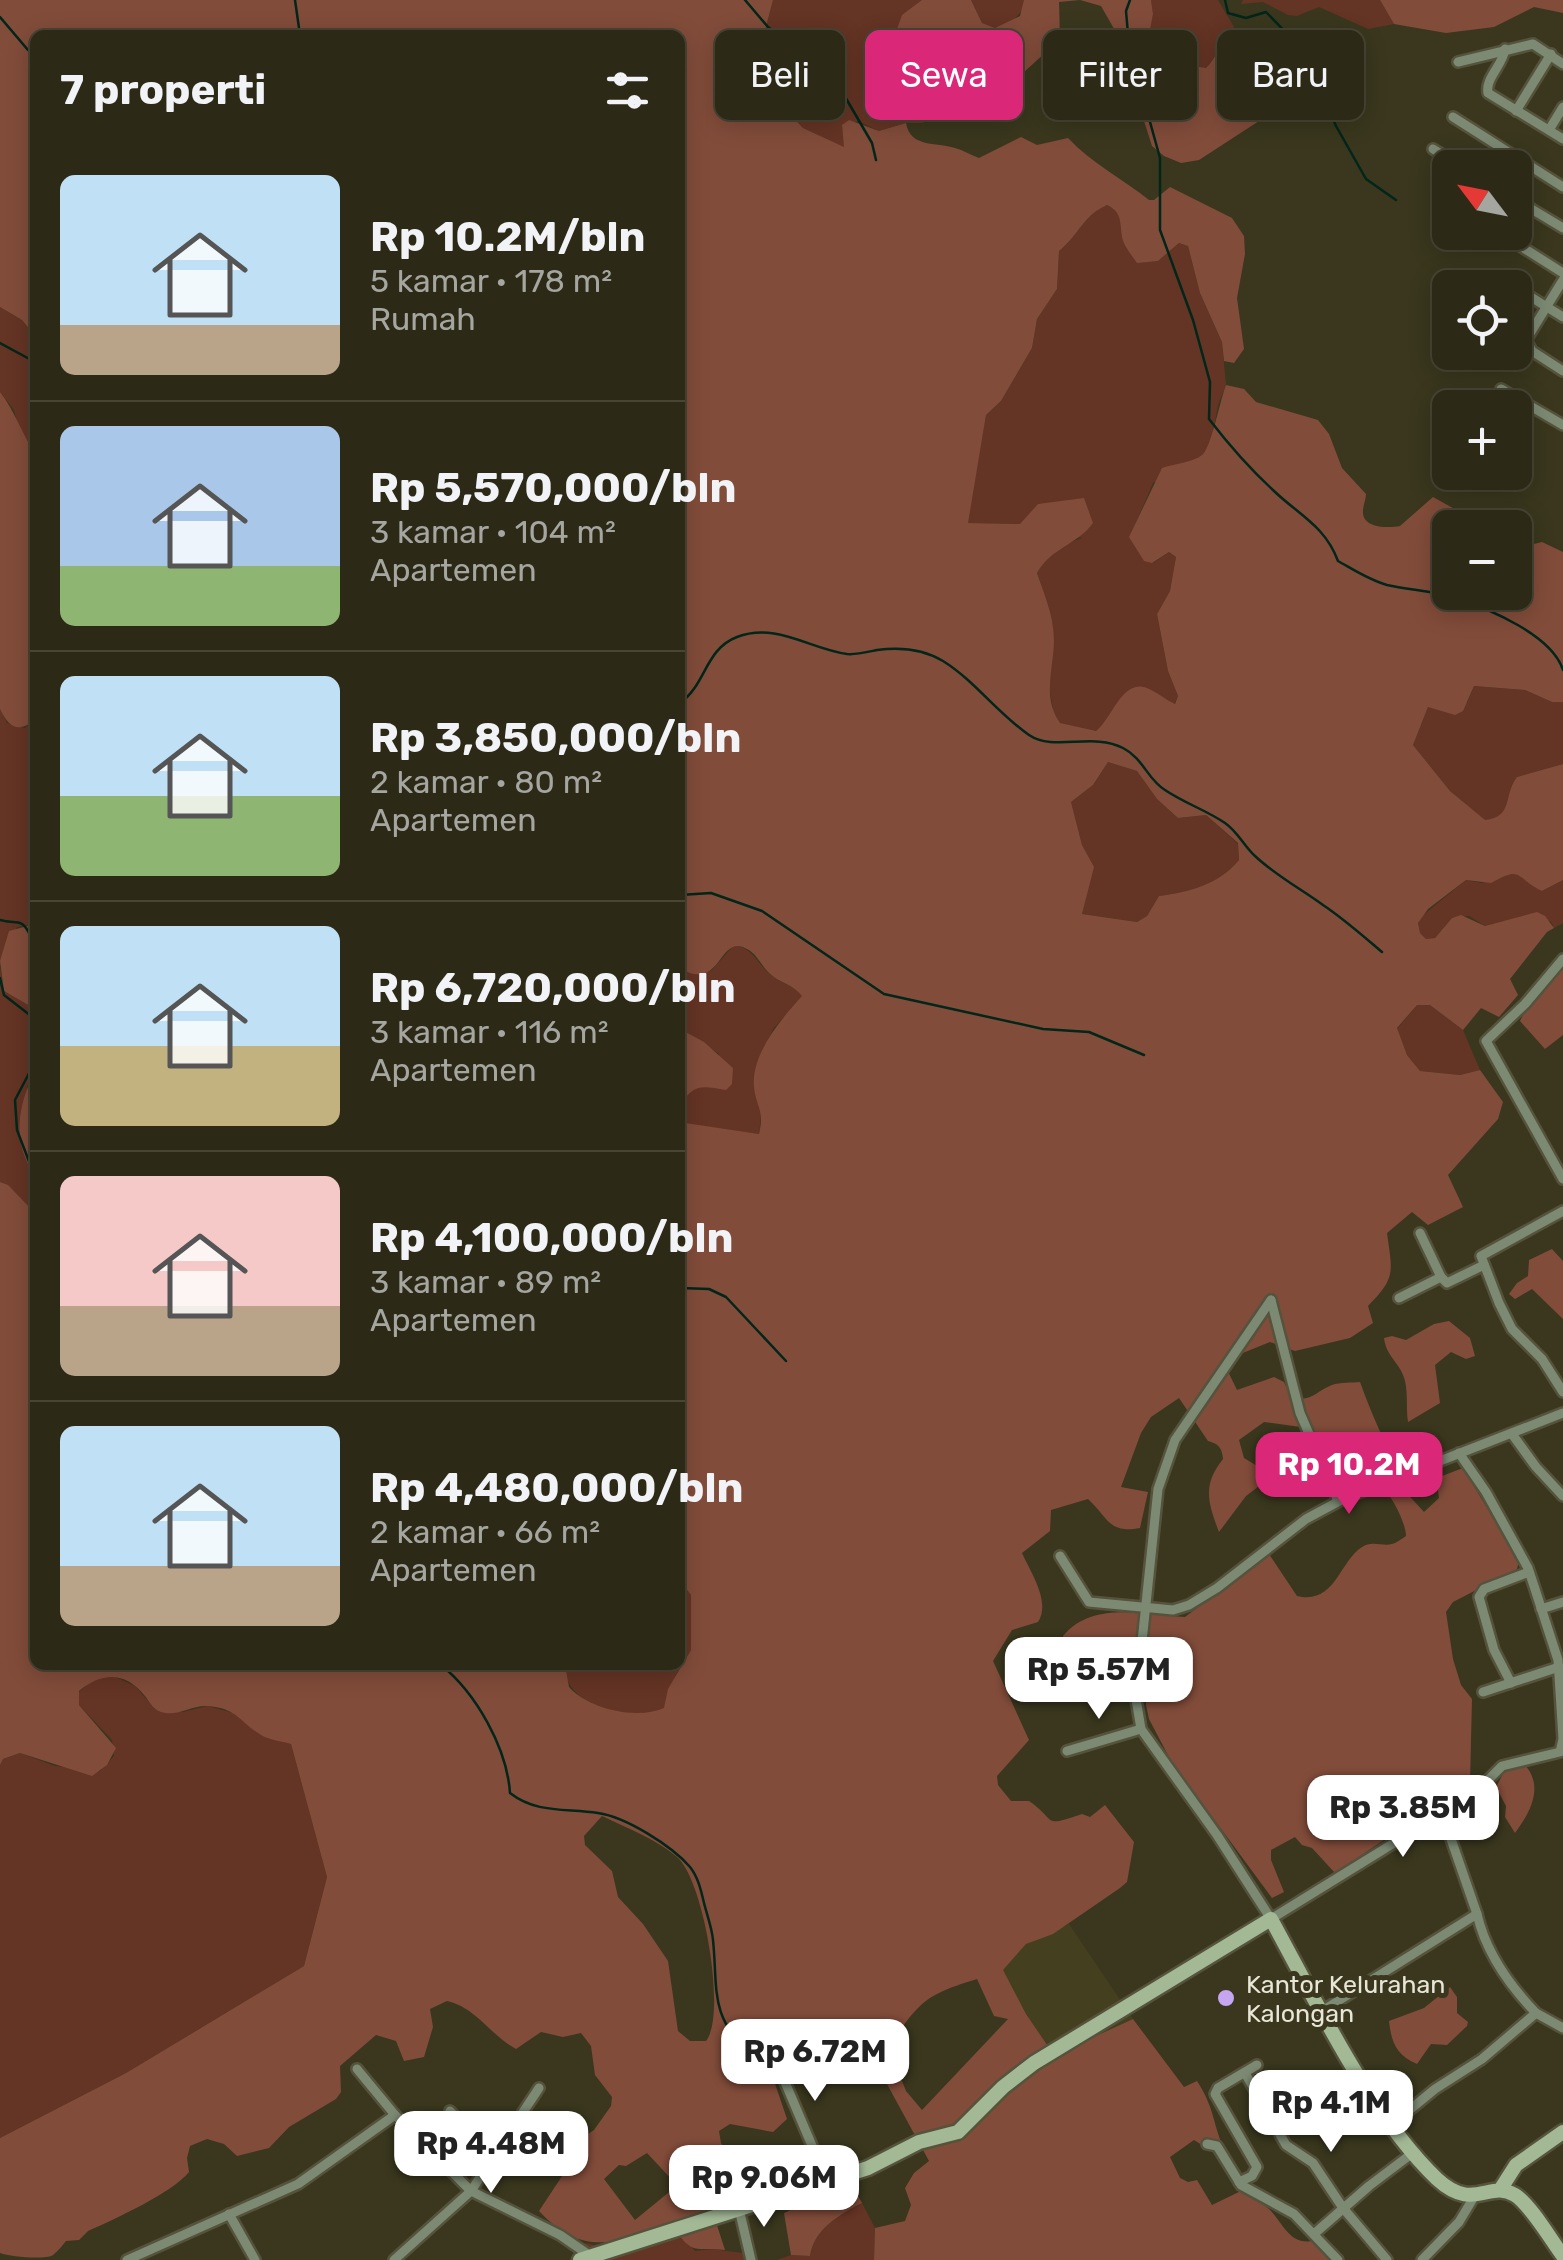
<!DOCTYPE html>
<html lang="id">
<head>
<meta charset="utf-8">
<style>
  :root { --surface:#2c2916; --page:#34311f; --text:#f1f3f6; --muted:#a6a6a1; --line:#484535; --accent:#db2777 }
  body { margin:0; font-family:Rubik,sans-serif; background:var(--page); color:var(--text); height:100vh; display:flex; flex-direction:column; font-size:38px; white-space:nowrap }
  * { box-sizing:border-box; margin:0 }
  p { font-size:32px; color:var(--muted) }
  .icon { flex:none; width:55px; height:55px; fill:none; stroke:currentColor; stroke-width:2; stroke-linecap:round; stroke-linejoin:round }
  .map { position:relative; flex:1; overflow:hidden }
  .panel { position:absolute; left:30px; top:30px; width:655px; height:1640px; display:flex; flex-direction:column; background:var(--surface); border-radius:15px; box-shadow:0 5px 25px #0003,0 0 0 2px var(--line) }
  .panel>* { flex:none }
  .banner { position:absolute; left:715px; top:30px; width:698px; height:90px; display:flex; gap:20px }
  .needle { width:65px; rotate:302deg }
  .controls { position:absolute; left:1432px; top:150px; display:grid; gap:20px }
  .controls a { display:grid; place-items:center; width:100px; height:100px; border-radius:15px; background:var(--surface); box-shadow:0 5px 25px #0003,0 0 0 2px var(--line); font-size:50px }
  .price { position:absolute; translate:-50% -85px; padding:0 22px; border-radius:20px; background:#fff; color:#222; font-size:32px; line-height:65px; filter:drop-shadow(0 2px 5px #0008) }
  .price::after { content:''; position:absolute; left:50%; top:60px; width:30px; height:22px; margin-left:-15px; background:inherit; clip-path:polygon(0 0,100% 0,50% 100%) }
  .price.on { background:var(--accent); color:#fff }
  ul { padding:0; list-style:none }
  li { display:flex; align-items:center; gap:30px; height:250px; padding:0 30px }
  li+li { border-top:2px solid var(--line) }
  li span { display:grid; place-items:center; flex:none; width:280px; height:200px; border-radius:15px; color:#555 }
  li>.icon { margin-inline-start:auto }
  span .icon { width:120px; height:120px; fill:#fffc; stroke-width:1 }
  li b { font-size:42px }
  h2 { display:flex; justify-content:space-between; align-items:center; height:120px; padding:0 30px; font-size:42px }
  .tag { padding:0 35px; border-radius:15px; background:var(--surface); box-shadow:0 5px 25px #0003,0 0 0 2px var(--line); font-size:35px; line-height:90px }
  .tag.on { background:var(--accent); color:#fff }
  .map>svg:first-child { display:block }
</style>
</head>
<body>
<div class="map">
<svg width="1563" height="2260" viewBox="0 0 1563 2260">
  <rect width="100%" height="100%" fill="#3a371e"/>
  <!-- built -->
  <path fill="#44401f" d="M1069 1924 1133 2019 1054 2055 1026 2014 1002 1970 1026 1944Z"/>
  <!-- green -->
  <g fill="#643424">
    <path d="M773 0H922L897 29 900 38 933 54 953 79 937 97 923 123H906L879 131 858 121 842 126 845 148 803 128 759 82V53Z"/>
    <path d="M971 0H1024L1025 7 1012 22 995 28 982 23Z"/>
    <path d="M1151 0H1218L1234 27C1225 40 1216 58 1206 68L1188 65 1147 40 1153 14Z"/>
    <path d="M1243 0H1380L1394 24 1368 29 1319 7 1297 16 1288 15 1263 2 1241 4Z"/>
    <path d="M1107 205C1123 212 1122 227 1124 243L1158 261 1179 243 1188 246 1200 293 1222 342 1226 385 1218 405 1211 444 1206 453 1153 483 1130 537 1153 563 1169 552 1176 557 1170 591 1157 614 1168 671 1178 696 1174 705C1135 681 1134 678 1108 718 1105 723 1104 727 1098 730 1087 734 1070 726 1059 723L1054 716 1048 680 1052 664 1049 608 1037 573C1049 554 1061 545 1082 538L1020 524 967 523 986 415 1001 401 1032 348 1037 319 1057 289 1059 251C1081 233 1082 215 1107 205Z"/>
    <path d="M0 307 22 320 35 336V454L19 430 14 410 0 392Z"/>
    <path d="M1474 686 1525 690 1552 702H1563V764L1517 777C1506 797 1512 817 1485 821L1450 791 1413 745 1428 707 1467 703Z"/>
    <path d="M0 709 7 723 25 728 35 720V924L17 927 0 961Z"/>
    <path d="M1108 762 1137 771 1157 799 1178 818 1206 815 1238 844 1239 860C1219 884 1190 892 1159 896L1147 916 1137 922 1082 914 1093 867 1082 845 1071 802 1093 785Z"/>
    <path d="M1507 873H1516L1542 891 1563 880V923L1554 928 1551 922 1528 915 1485 926 1469 916 1452 918 1435 938 1426 939 1420 933 1418 923 1422 916 1466 880 1482 883Z"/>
    <path d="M734 945C756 949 757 966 774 977 784 985 794 985 803 996L773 1029 755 1073 754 1082 762 1108 759 1134 685 1124 680 1104 689 1091 704 1086 719 1054 680 1029V968L686 972 711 971Z"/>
    <path d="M0 967 4 991 35 1009V1073L27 1086 35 1213 8 1186 0 1182Z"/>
    <path d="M1417 1005H1430L1463 1030 1480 1070 1460 1075 1420 1071 1407 1055 1397 1029Z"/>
    <path d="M680 1581 691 1595V1650L677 1673 664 1709C633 1721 562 1707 565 1665H680Z"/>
    <path d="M111 1675 135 1686 155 1709 183 1712 207 1706 238 1714 261 1735 291 1744 327 1877 304 1966 126 2073 0 2138V1765L3 1759 20 1753 55 1766 100 1771 114 1756 112 1740 79 1705V1692L93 1680Z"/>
    <path d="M862 2203 875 2228 874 2260H777L791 2255 810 2256C814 2229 839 2215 862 2203Z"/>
    <path d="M674 2227 695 2251 712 2249 743 2253 744 2260H590L585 2243 595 2245Z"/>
  </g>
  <!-- forest -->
  <g fill="#824c3a" fill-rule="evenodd">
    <path d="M0 0H773L759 53V82L803 128 844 147 842 125 849 120 879 131 906 123C910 148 936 142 955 148 963 150 971 155 979 158L1021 137 1037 145 1068 138C1091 163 1123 179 1149 200H1154L1170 187 1232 218 1244 236 1245 254 1237 298 1244 349 1234 363 1224 361 1222 342 1200 293 1188 246 1179 243 1158 261 1137 263C1132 256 1126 248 1123 241 1119 225 1124 213 1107 205 1082 216 1081 233 1059 251L1057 289 1037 319 1032 348 1001 401 986 415 968 523 1020 524 1038 504 1084 498 1093 523C1076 546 1053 546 1037 573 1043 591 1051 609 1053 628 1058 661 1039 693 1060 723L1096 731C1112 719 1122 678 1147 688 1157 692 1166 700 1175 704L1178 696 1168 671 1157 614 1170 591 1176 557 1169 552 1152 563 1144 561 1129 537 1162 468C1174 464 1193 462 1202 455 1211 449 1220 400 1226 385L1244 389 1256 402 1318 420 1329 434 1342 468 1366 494C1366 500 1363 505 1363 511 1362 529 1389 528 1400 526L1433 497 1478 522 1483 527 1450 528V592H1515V560L1522 547 1542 542 1563 552V702H1552L1525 690 1474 686 1463 711 1455 715 1428 707 1413 745 1450 791 1485 820C1514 817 1503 795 1517 777L1563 764V880L1542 891C1514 877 1523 865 1491 883L1466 880 1428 909 1418 923 1420 933 1426 939 1435 938 1452 918 1461 915 1485 926 1537 912 1545 916 1554 928 1547 932 1510 979 1518 995 1499 1017 1481 1008 1463 1030 1430 1005H1417L1397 1028 1407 1055 1420 1071 1460 1075 1480 1070 1503 1102 1498 1119 1448 1175 1463 1207 1428 1225 1412 1212 1387 1233C1392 1271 1397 1277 1368 1306L1373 1323 1350 1338 1295 1351 1270 1342 1223 1361 1237 1390 1274 1377 1284 1382 1291 1397C1312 1403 1314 1392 1332 1385 1340 1382 1352 1383 1360 1382 1373 1417 1387 1453 1411 1481L1403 1489 1424 1512 1439 1498 1437 1484 1442 1476 1463 1468 1519 1561 1517 1569 1453 1602 1446 1612 1453 1659 1461 1685 1472 1699 1470 1782 1335 1873 1312 1848 1302 1845 1295 1837 1271 1850V1860L1284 1892 1272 1898 1171 1761 1149 1719 1146 1705 1147 1658C1139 1660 1129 1660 1122 1663 1100 1673 1108 1701 1071 1695L1063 1636C1093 1600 1144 1615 1185 1617L1269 1554 1297 1596C1335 1605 1339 1562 1362 1547 1372 1540 1383 1547 1392 1544 1397 1543 1401 1539 1406 1536 1406 1522 1387 1483 1372 1482 1366 1482 1361 1484 1355 1485L1341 1463 1318 1449 1301 1427 1264 1422 1239 1440 1244 1458 1267 1472V1480L1246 1496 1219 1532C1208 1503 1202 1485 1223 1459 1222 1448 1219 1444 1208 1441L1179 1398 1151 1417 1141 1433 1121 1487 1148 1492 1140 1528C1108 1534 1108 1517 1088 1499L1051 1510 1050 1531 1022 1553C1031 1573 1051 1602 1038 1622L1012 1630 993 1661 1029 1740 997 1776 998 1785 1011 1801H1029C1058 1821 1041 1828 1082 1814L1090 1817 1105 1805 1134 1842 1127 1882 1120 1888 1053 1934 1026 1944 1003 1970 1026 2014 1054 2055 1133 2019 1184 2087 1197 2081C1213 2106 1212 2117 1221 2142L1213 2152 1194 2140 1170 2157 1180 2178 1188 2182 1197 2180 1212 2205 1241 2191C1250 2197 1261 2202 1269 2209 1284 2224 1289 2245 1313 2241L1329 2260H874L875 2228 905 2221 911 2205 905 2188 914 2173 929 2161 864 2042C842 2045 812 2051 791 2045 779 2041 774 2036 760 2037L755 2053 768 2063 787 2119 773 2132 730 2124 719 2131 721 2143 735 2167 748 2169 753 2176 754 2199 712 2210 725 2250C695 2247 692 2256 674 2227 616 2240 585 2260 539 2211L572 2161 579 2140 594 2130 611 2106 612 2097 595 2075 591 2046 581 2033 563 2037 541 2032 516 2049C490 2035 477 2008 447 2001L430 2009 433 2027 424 2057 404 2061 396 2041 376 2035 340 2066 341 2092 336 2099 289 2127 269 2148 237 2156 224 2144 207 2139 190 2146 187 2158 189 2172C172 2193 115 2219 88 2231L79 2240 66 2241C62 2246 58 2251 53 2255 45 2260 11 2257 0 2253V2138L126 2073 304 1966 327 1877 291 1744C281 1741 269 1740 261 1735 239 1722 238 1708 207 1706 191 1705 178 1717 161 1712 153 1709 150 1703 145 1696 125 1671 102 1672 79 1691V1705L116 1748 107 1765 92 1776 20 1753 3 1759 0 1765V1182L8 1185 35 1213V1665H565L569 1687C589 1709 636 1720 664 1708L668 1689 691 1650V1595L680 1581V1029L704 1042 733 1068 732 1084 726 1090C703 1086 694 1083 681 1104L685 1123 759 1134C765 1109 756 1108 754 1087 751 1054 781 1019 802 996 793 984 779 983 769 973 761 965 757 954 747 949 718 932 722 994 680 968V35H35V336L22 320 0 307ZM1108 762 1137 771 1157 799 1178 818 1206 815 1238 843 1239 860C1219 884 1190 892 1159 896L1147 916 1137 922 1082 914 1094 867 1082 845 1071 802 1093 785ZM602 1816C627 1828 656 1839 677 1857 704 1880 727 2015 706 2041H690L678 2031 668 1961 643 1924 618 1897 612 1871 585 1845 584 1836ZM977 1979 994 2016 1008 2019 922 2110 906 2091 888 2046C922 2001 922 1996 977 1979ZM647 2153 675 2183 674 2188 635 2220 604 2179 619 2165 626 2166Z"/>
    <path d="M922 0H971L982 23 995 28 1020 16 1024 0H1151L1153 14 1148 40 1188 65 1206 68C1216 59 1221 42 1231 31 1257 65 1263 52 1250 96L1260 111 1259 121 1199 160 1181 163 1164 156 1152 146 1144 121 1150 77 1147 40 1121 41 1101 6 1080 0 1059 2 1060 39 1008 87 999 91 958 71 949 74 933 54 900 38 897 29 902 15Z"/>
    <path d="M1380 0H1563V13L1534 7 1494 27 1446 33 1394 24Z"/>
    <path d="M0 392C15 411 22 434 35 454V720C18 733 9 728 0 709Z"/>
    <path d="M35 924V1009L4 991 0 961 9 931Z"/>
    <path d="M1563 969V1035L1545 1049 1520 1021 1525 1011Z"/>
    <path d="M35 1073V1175C12 1145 17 1104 35 1073Z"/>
    <path d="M1552 1249 1563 1261V1319L1532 1289 1515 1299 1509 1294 1517 1283 1528 1276 1529 1260Z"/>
    <path d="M1449 1321 1470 1338 1475 1356 1466 1359 1451 1352 1435 1365 1440 1403 1408 1422C1406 1409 1408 1394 1405 1381 1401 1363 1386 1357 1384 1338L1392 1336 1406 1340 1434 1324Z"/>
    <path d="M1524 1764C1545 1786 1530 1813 1515 1833L1505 1817 1506 1806 1496 1787 1505 1770Z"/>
    <path d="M1450 1987 1457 1997V2013L1468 2022 1467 2026 1447 2045 1431 2044 1417 2064C1397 2056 1391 2042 1389 2021L1424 2008Z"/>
    <path d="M856 2192 862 2203C839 2215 814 2229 810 2256L791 2255 784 2213 825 2194Z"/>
  </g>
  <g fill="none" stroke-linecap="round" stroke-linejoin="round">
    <!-- stream -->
    <g stroke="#022619" stroke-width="2.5">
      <path d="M295 0 300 35"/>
      <path d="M745 0 768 27 830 71 872 143 876 160"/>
      <path d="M1130 0 1126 11 1129 46 1160 158V230L1193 320 1210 382 1209 419C1229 445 1250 469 1274 491 1299 515 1325 526 1338 561 1354 570 1369 580 1387 585 1409 590 1434 591 1456 598 1489 609 1552 635 1563 670"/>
      <path d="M1225 0 1228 13 1246 18 1266 12 1296 43 1310 66 1336 126 1366 179 1396 200"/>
      <path d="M0 17 28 50 35 52"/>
      <path d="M0 343 35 362"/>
      <path d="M680 703C706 685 705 649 737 637 776 622 810 649 847 654 856 655 867 652 877 650 899 647 923 649 943 661 975 681 997 713 1029 735 1054 752 1093 732 1123 748 1143 758 1148 780 1165 790 1184 803 1206 810 1225 823 1238 832 1244 846 1255 856 1275 875 1301 889 1323 905 1344 919 1363 936 1382 952"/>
      <path d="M680 895 711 893 762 911 884 994 1043 1029 1089 1032 1144 1055"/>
      <path d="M0 920C15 925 21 917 29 933H35"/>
      <path d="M0 978 4 995 35 1019"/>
      <path d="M35 1062 15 1100 17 1130 35 1177"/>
      <path d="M680 1288 709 1289 726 1297 786 1361"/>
      <path d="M441 1665C476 1693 507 1748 510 1793 537 1814 566 1808 598 1813 626 1817 672 1846 690 1867 698 1877 701 1890 704 1903 707 1915 712 1928 713 1940 718 1988 709 2018 750 2052"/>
    </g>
    <defs>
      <g id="street">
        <path d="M1505 49C1503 65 1485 78 1488 93L1563 139"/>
        <path d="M1458 62 1533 44 1563 64"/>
        <path d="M1516 111 1551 54"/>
        <path d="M1453 117 1563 187"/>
        <path d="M1549 130 1563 107"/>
        <path d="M1433 149 1464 168"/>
        <path d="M1515 199 1563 228"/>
        <path d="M1514 242 1563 273"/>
        <path d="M1563 280 1526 340 1532 351 1563 371"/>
        <path d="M1518 289 1563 317"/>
        <path d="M1501 389 1563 425"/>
        <path d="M1563 959 1525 1004 1486 1041 1563 1179"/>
        <path d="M1563 1211 1481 1256 1499 1303 1512 1329 1542 1359 1563 1392"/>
        <path d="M1420 1233 1441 1277 1447 1283 1484 1265"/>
        <path d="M1399 1298 1441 1277"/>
        <path d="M1271 1300 1175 1440 1158 1489 1136 1699 1141 1729 1217 1835 1271 1919 1475 1793 1502 1766 1560 1752 1563 1739 1558 1660 1534 1586 1528 1568 1486 1492 1459 1453"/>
        <path d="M1271 1300 1300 1413 1338 1501"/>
        <path d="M1512 1434 1536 1467 1563 1496"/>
        <path d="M1060 1556 1089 1602 1173 1610 1189 1605 1217 1588 1306 1519 1345 1498 1563 1413"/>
        <path d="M1541 1609 1563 1602"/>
        <path d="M1511 1683 1494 1650 1479 1597 1484 1589 1529 1572"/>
        <path d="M1483 1692 1559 1667"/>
        <path d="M1067 1751 1141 1729"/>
        <path d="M1442 1813 1477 1914"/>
        <path d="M1322 2011 1477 1914C1486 1953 1509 1985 1536 2013"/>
        <path d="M768 2042 827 2181"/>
        <path d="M357 2069 395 2115"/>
        <path d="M1245 2073 1286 2145 1313 2163 1343 2208 1387 2260"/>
        <path d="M450 2111 491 2156"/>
        <path d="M1390 2126 1435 2089 1482 2059 1536 2013 1563 2028"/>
        <path d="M1207 2144 1217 2146 1241 2185 1294 2214 1338 2260"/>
        <path d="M1239 2182 1252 2176 1257 2167 1215 2094 1218 2088 1257 2065"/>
        <path d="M739 2209 751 2260"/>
        <path d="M229 2214 255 2260"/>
        <path d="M1314 2234 1369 2186 1414 2152"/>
        <path d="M127 2260 298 2184 395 2115 471 2191 560 2235 589 2255"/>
        <path d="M394 2260 471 2191 539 2088"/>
        <path d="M1422 2260 1459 2222 1474 2197"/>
      </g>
      <g id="secondary">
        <path d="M1500 2190 1516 2165 1563 2132"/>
        <path d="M580 2260 868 2168 919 2142 958 2132 1003 2087 1034 2063 1271 1919C1316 2001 1370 2115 1437 2179 1474 2213 1489 2179 1515 2195 1530 2204 1551 2240 1563 2256"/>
      </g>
    </defs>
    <!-- street casing -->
    <use href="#street" stroke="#56533c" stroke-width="14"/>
    <!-- secondary casing -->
    <use href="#secondary" stroke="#56533c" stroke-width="19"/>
    <!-- street -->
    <use href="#street" stroke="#7c8a74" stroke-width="9"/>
    <!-- secondary -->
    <use href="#secondary" stroke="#a3b996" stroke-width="14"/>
  </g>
  <!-- markers -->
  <circle fill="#c6a6f0" stroke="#3a371e" stroke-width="4" cx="1226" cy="1998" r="10"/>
  <g text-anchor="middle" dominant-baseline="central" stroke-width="10" stroke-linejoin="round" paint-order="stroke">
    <!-- poi labels -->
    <g font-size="25" fill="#e8e6d7" stroke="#3a371e" text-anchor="start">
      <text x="1246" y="1984">Kantor Kelurahan<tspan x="1246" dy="29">Kalongan</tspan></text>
    </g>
  </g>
</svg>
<div class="controls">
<a><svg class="needle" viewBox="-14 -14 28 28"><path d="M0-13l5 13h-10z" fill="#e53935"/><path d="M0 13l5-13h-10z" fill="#a6a6a1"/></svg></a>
<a><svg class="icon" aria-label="locate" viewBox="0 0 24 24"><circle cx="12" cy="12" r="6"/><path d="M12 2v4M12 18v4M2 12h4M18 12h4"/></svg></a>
<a>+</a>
<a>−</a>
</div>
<b class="price on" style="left:1349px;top:1517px">Rp 10.2M</b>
<b class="price" style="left:1099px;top:1722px">Rp 5.57M</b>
<b class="price" style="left:1403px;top:1860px">Rp 3.85M</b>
<b class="price" style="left:815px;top:2104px">Rp 6.72M</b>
<b class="price" style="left:1331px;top:2155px">Rp 4.1M</b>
<b class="price" style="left:491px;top:2196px">Rp 4.48M</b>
<b class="price" style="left:764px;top:2230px">Rp 9.06M</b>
<div class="banner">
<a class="tag">Beli</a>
<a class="tag on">Sewa</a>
<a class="tag">Filter</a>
<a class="tag">Baru</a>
</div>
<section class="panel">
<h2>7 properti<svg class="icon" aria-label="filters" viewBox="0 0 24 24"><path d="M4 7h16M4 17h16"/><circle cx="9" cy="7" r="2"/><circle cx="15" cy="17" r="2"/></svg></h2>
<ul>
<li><span style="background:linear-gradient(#bfe0f5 75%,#b9a48a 0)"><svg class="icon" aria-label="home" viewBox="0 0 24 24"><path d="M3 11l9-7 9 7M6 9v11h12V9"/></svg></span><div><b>Rp 10.2M/bln</b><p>5 kamar · 178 m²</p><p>Rumah</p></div></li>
<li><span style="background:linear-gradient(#a9c7e8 70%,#8fb573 0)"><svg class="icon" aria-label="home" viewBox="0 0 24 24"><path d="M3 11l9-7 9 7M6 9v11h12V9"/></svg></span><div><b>Rp 5,570,000/bln</b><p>3 kamar · 104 m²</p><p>Apartemen</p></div></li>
<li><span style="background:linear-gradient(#bfe0f5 60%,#8fb573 0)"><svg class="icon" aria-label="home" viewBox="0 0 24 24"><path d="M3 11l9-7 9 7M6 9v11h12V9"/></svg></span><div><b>Rp 3,850,000/bln</b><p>2 kamar · 80 m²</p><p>Apartemen</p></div></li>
<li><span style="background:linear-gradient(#bfe0f5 60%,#c2b280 0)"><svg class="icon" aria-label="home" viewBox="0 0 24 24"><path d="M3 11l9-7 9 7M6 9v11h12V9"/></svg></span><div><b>Rp 6,720,000/bln</b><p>3 kamar · 116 m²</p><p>Apartemen</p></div></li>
<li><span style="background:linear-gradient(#f6c9c9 65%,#b9a48a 0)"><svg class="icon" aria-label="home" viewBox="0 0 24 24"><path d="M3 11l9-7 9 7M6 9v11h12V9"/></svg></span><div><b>Rp 4,100,000/bln</b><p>3 kamar · 89 m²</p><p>Apartemen</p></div></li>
<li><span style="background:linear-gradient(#bfe0f5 70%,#b9a48a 0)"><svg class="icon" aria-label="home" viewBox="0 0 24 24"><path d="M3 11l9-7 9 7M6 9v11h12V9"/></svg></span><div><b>Rp 4,480,000/bln</b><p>2 kamar · 66 m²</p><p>Apartemen</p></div></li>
</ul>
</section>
</div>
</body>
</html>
